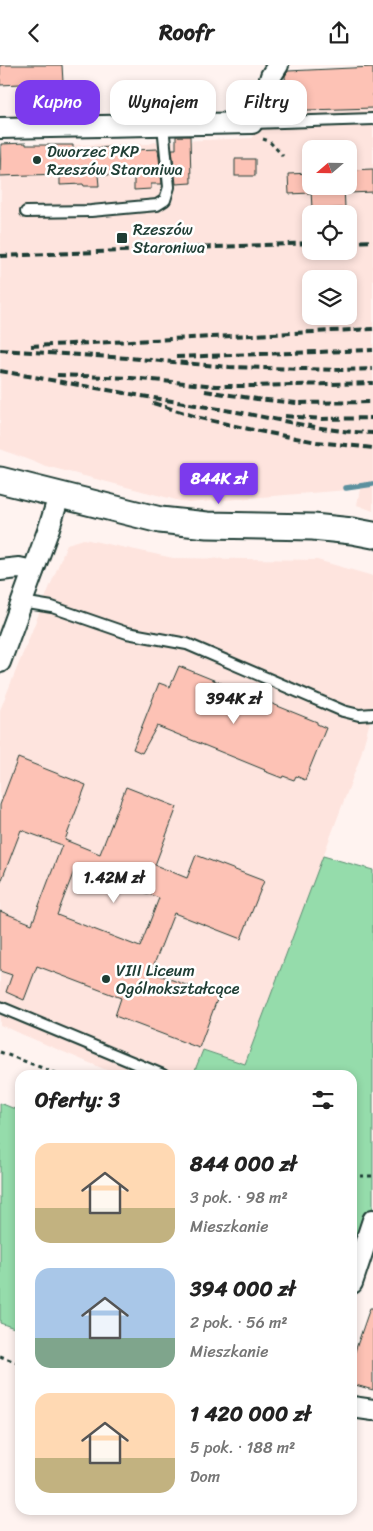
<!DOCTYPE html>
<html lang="pl">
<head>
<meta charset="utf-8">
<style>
  :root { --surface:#fff; --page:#f2f2f2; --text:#222; --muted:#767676; --accent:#7c3aed }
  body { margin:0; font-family:Sriracha,sans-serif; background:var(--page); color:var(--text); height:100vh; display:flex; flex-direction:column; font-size:19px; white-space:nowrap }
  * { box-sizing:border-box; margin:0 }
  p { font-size:16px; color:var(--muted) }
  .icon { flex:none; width:28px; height:28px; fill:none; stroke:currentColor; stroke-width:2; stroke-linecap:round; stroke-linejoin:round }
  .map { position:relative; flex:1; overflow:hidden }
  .side { position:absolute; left:15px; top:1005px; width:342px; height:445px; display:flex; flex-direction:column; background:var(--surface); border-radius:15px; box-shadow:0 2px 8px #0003 }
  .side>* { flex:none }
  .banner { position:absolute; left:15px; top:15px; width:344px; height:45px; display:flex; gap:10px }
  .needle { width:32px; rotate:250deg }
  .buttons { position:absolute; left:302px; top:75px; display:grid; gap:10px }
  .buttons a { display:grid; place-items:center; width:55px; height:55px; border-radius:10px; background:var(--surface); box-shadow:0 2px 8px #0003; font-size:25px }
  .price { position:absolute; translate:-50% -42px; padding:0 11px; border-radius:5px; background:#fff; color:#222; font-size:16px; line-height:32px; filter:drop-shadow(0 1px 2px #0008) }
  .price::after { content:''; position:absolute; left:50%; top:30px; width:15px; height:11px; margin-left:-8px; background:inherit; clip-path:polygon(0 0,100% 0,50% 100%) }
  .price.active { background:var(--accent); color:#fff }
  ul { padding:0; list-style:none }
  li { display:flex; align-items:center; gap:15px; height:125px; padding:0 20px }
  li span { display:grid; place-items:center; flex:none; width:140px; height:100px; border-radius:15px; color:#555 }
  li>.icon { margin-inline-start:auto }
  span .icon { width:60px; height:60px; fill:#fffc; stroke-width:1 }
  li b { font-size:21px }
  h2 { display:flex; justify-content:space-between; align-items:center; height:60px; padding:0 20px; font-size:21px }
  .chip { padding:0 18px; border-radius:15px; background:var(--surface); box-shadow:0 2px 8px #0003; font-size:18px; line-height:45px }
  .chip.active { background:var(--accent); color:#fff }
  header { display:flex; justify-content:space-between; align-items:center; height:65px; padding:0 20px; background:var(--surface); font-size:22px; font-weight:700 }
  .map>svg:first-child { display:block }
</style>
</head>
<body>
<header><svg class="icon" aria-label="back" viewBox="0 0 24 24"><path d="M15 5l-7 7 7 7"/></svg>Roofr<svg class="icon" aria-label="share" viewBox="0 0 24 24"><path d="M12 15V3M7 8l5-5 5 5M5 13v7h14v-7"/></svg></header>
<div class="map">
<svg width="373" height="1466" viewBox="0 0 373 1466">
  <rect width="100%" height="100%" fill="#fff3f0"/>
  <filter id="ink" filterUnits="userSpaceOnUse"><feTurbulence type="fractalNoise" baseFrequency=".02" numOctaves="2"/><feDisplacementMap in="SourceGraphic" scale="10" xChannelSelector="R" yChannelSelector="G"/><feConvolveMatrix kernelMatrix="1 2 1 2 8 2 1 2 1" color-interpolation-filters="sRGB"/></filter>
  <g filter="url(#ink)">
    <!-- built -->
    <g fill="#fee4de" fill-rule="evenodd">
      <path d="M373 26V446L357 440 360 424 188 438 42 400 0 384 1 79 26 78V80L149 79 155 77 253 73 246 32ZM311 84H349V121H311ZM311 149H349V186H311ZM311 214H349V251H311Z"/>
      <path d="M84 474 173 493 317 495 373 511V645L360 693 245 999 204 985 193 1010H118L0 960V645L67 479Z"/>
    </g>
    <!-- green -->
    <g fill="#95dcab" stroke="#5a8c70">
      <path d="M323 791 373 805V1141L356 1190 352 1189V1010H193L203 985 245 999Z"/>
      <path d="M0 1038 20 1046V1265L0 1258Z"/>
    </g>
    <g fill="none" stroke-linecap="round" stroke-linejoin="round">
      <!-- stream -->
      <path stroke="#5c909e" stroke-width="5.5" d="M346 423 373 419"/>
    </g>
    <!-- building -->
    <g fill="#fdc2b5" stroke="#1f3d34" fill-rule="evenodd">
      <path d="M0 0H62L63 17 0 20Z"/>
      <path d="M373 2V43L276 46 275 37 277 31H286L285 11 288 6Z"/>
      <path d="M176 71H190L191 118 176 119 172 84H176Z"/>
      <path d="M26 78V80H73V84L133 81V85L158 84 162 119H151V124L134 125V110H98L99 121H84L83 119 60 120V109L0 111 1 79Z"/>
      <rect x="235" y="94" width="20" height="17"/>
      <path d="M373 104V127L349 128V105Z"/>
      <path d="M311 108V121H344L345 143 312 144 311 125V128L289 129 288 109Z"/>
      <path d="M179 601 317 657V659L326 663 305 715 296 711 294 715 283 711 282 713 264 706 265 705 157 661 142 688 133 684 159 618 170 622Z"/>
      <path d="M18 693 86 720 65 775 100 789 126 722 177 742 155 800 187 813 196 790 264 816 241 874 174 848 151 907 218 932 199 983 115 951 121 933 37 901 24 935 6 927 12 910 0 906V846L32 859 62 780 21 765 1 817H0V740ZM76 801 159 833 140 882 57 850Z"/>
      <path d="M370 1243H373V1325L352 1319V1295Z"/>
    </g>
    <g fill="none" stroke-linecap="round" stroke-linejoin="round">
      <defs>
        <g id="service">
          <path d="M252 58 373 54"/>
          <path d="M26 147 91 146 157 140 165 135 169 122 163 60"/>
          <path d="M22 537 52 542 127 568 187 579 343 646 359 650 373 649"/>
          <path d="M0 942 163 1010"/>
        </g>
        <g id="minor">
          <path d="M0 63 252 58 265 31 271 11 278 0"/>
          <path d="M0 505 19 503 33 506"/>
          <path d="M0 597 49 463 59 431"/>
          <path d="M352 1218 373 1155"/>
          <path d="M352 1342 373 1345"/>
        </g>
        <path id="tertiary" d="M0 415 160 455 207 460 313 462 352 466 373 470"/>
      </defs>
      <!-- service casing -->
      <use href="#service" stroke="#1f3d34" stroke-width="14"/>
      <!-- minor casing -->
      <use href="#minor" stroke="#1f3d34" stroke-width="24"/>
      <!-- tertiary casing -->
      <use href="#tertiary" stroke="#1f3d34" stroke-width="29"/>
      <!-- path -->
      <g stroke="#1f3d34" stroke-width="3" stroke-dasharray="4 4" stroke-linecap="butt">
        <path d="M263 74 269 76 283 91"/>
        <path d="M0 987 61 1010"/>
        <path d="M352 1111H373"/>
        <path d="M0 1291 20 1299"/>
      </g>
      <!-- service -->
      <use href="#service" stroke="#fff" stroke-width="10"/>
      <!-- minor -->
      <use href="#minor" stroke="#fff" stroke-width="20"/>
      <!-- tertiary -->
      <use href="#tertiary" stroke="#fff" stroke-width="25"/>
      <!-- rail -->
      <g stroke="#1f3d34" stroke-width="4" stroke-dasharray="8 4" stroke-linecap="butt">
        <path d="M349 177 373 176"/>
        <path d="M0 191 311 178"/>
        <path d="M31 281 373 264"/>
        <path d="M0 285 128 293 229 302 341 305 373 304"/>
        <path d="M176 292 373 285"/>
        <path d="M0 306C79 320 158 334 237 347 282 355 327 367 373 368"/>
        <path d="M57 310 131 313 216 321H253L373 318"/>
        <path d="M205 326 257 334 297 338 373 337"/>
        <path d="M153 338 200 353 253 365 317 377 373 383"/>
        <path d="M285 351 322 354 373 353"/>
      </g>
    </g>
  </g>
  <!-- markers -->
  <g fill="#1f3d34" stroke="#fff" stroke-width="2">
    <circle cx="37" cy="95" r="5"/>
    <rect x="116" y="167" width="12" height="12" rx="2.5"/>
    <circle cx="106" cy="914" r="5"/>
  </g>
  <g text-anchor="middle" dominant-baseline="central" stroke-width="5" stroke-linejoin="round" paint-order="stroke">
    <!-- poi labels -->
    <g font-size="16" fill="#1f3d34" stroke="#fff" text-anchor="start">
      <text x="47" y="86">Dworzec PKP<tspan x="47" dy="18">Rzeszów Staroniwa</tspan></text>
      <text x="133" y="164">Rzeszów<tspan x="133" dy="18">Staroniwa</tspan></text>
      <text x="116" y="905">VIII Liceum<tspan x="116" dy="18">Ogólnokształcące</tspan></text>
    </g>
  </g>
</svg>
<div class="buttons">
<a><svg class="needle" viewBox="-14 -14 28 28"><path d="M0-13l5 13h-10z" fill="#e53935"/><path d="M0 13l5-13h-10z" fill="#767676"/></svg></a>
<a><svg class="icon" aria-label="locate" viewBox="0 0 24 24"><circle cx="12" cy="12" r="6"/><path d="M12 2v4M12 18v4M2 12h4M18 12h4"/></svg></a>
<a><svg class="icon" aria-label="layers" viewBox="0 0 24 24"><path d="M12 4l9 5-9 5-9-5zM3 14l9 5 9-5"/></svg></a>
</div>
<b class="price active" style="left:219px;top:440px">844K zł</b>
<b class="price" style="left:234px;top:660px">394K zł</b>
<b class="price" style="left:114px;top:839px">1.42M zł</b>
<div class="banner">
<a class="chip active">Kupno</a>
<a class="chip">Wynajem</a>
<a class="chip">Filtry</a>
</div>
<section class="side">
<h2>Oferty: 3<svg class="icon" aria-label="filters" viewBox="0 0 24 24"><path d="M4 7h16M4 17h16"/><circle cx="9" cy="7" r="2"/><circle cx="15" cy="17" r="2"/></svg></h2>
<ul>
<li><span style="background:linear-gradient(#ffd9b3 65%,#c2b280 0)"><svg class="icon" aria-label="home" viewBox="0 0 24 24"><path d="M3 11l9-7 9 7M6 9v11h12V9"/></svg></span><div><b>844 000 zł</b><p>3 pok. · 98 m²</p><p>Mieszkanie</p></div></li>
<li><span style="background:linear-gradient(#a9c7e8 70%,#7fa58c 0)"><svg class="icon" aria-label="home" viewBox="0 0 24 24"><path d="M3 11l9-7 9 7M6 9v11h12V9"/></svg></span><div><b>394 000 zł</b><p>2 pok. · 56 m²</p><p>Mieszkanie</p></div></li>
<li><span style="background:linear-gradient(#ffd9b3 65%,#c2b280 0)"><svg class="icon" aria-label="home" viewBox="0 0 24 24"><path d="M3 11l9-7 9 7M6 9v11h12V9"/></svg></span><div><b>1 420 000 zł</b><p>5 pok. · 188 m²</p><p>Dom</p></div></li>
</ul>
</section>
</div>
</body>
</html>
